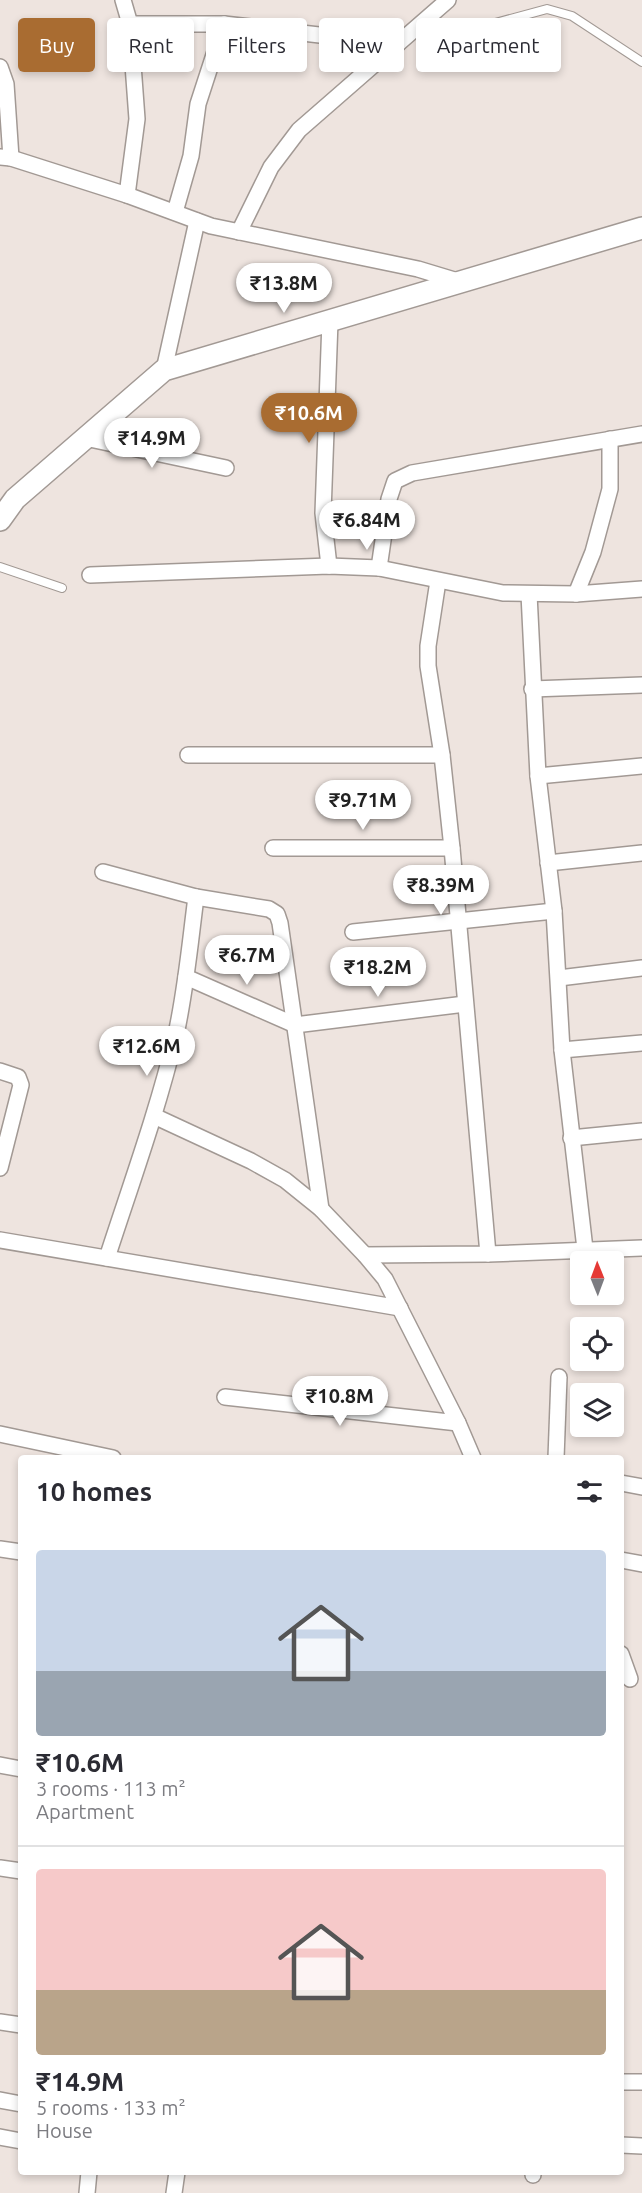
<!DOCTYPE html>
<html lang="en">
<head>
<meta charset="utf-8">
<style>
  :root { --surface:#fff; --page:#f2f2f3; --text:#2b2b33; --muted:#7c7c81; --line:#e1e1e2; --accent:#a96c31 }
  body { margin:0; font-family:Ubuntu,sans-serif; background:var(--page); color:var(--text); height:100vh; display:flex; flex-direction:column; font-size:22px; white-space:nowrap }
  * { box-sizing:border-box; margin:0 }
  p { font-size:20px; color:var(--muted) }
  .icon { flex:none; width:33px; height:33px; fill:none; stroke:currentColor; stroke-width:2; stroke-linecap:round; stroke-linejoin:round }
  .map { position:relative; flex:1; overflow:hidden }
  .panel { position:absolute; left:18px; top:1455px; width:606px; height:720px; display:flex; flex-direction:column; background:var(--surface); border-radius:6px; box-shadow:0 3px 9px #0003 }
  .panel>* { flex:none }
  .hud { position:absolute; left:18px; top:18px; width:606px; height:54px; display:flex; gap:12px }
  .needle { width:39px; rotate:359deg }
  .fabs { position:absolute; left:570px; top:1251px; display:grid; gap:12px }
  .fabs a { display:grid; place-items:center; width:54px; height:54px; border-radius:6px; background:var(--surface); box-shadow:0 3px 9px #0003; font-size:30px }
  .price { position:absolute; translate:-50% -51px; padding:0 14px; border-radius:21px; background:#fff; color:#222; font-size:20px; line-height:39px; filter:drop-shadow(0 2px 3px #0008) }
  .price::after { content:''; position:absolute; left:50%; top:36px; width:18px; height:14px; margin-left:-9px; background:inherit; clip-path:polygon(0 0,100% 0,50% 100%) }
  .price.current { background:var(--accent); color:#fff }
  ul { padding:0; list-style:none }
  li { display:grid; align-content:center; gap:12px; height:318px; padding:0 18px }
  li+li { border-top:2px solid var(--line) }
  li span { display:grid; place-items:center; height:186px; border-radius:6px; color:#555 }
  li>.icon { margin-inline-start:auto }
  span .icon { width:108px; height:108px; fill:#fffc; stroke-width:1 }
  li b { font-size:26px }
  h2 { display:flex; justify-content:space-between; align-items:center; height:72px; padding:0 18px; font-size:26px }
  .chip { padding:0 21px; border-radius:6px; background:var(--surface); box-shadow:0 3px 9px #0003; font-size:21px; line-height:54px }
  .chip.current { background:var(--accent); color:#fff }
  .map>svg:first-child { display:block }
</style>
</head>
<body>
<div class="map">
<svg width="642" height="2193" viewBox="0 0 642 2193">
  <rect width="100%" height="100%" fill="#eee4df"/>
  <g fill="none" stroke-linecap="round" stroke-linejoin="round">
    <defs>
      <g id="lane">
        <path d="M416 30 455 34 547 9 572 16 642 62"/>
        <path d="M0 567 62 588"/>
      </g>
      <g id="street">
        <path d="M123 0 130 24 137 119 127 195"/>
        <path d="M130 24H224L398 44"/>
        <path d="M0 67 6 84 11 158"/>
        <path d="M0 157 11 158 127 195 211 226 418 269 461 282"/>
        <path d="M175 212 191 156 198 104 224 24"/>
        <path d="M239 232 271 167 299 130 448 0"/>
        <path d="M164 370 197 221"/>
        <path d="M85 438 226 468"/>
        <path d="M329 566 323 513 330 321"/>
        <path d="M379 568 389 499 395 481 412 473 642 434"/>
        <path d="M90 575 329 566 379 568 503 593 576 594 642 589"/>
        <path d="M438 581 428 646V666L442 755 452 848 488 1254"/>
        <path d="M529 594 538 776 554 911 562 1050 585 1249"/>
        <path d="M576 594 593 552 610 489V439"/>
        <path d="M532 689 642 685"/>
        <path d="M188 755H442"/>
        <path d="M538 776 642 766"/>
        <path d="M273 848H452"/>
        <path d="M548 863 642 853"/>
        <path d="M103 872 196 897 269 909 277 914 280 923 321 1209"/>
        <path d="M353 932 554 911"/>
        <path d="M186 977 295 1025 465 1004"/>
        <path d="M559 978 642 968"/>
        <path d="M562 1050 642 1043"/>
        <path d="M0 1071 18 1077 21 1085 0 1168"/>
        <path d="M154 1116 251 1161 285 1180 321 1209 365 1255 385 1279 458 1423 473 1458"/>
        <path d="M571 1138 642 1131"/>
        <path d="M0 1240 400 1308"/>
        <path d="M365 1255 488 1254 642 1248"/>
        <path d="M107 1258C131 1184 158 1110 176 1034 186 989 190 943 196 897"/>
        <path d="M225 1397 458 1423"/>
        <path d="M0 1434 113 1458"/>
        <path d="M556 1458 559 1377"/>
        <path d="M621 1483 642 1487"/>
        <path d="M0 1549 21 1552"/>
        <path d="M621 1560 642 1564"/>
        <path d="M621 1654 630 1679"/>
        <path d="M0 1765 21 1769"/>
        <path d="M0 1868 21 1871"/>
        <path d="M0 2022 21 2025"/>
        <path d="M621 2082H642"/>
        <path d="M0 2100 21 2104"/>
        <path d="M0 2137 21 2141"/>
        <path d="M621 2145 642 2146"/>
        <path d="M533 2175V2172"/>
        <path d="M87 2193 89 2172"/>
        <path d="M174 2193 177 2172"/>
      </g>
      <path id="secondary" d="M0 520 15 499 164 370 642 228"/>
    </defs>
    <!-- lane casing -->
    <use href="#lane" stroke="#a29994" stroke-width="10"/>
    <!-- street casing -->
    <use href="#street" stroke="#a29994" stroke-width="18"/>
    <!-- secondary casing -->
    <use href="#secondary" stroke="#a29994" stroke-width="24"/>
    <!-- lane -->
    <use href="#lane" stroke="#fff" stroke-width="8"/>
    <!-- street -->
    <use href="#street" stroke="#fff" stroke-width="15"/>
    <!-- secondary -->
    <use href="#secondary" stroke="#fff" stroke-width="21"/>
  </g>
</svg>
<div class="fabs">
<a><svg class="needle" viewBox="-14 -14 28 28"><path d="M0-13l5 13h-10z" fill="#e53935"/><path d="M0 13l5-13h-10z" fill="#7c7c81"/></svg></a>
<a><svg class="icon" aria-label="locate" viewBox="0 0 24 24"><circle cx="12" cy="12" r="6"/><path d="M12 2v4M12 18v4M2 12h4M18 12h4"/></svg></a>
<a><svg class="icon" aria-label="layers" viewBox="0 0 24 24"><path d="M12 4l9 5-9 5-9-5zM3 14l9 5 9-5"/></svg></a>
</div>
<b class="price" style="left:284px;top:314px">₹13.8M</b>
<b class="price current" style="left:309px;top:444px">₹10.6M</b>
<b class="price" style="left:152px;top:469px">₹14.9M</b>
<b class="price" style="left:367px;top:551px">₹6.84M</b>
<b class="price" style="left:363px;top:831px">₹9.71M</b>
<b class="price" style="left:441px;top:916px">₹8.39M</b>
<b class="price" style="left:247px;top:986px">₹6.7M</b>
<b class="price" style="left:378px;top:998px">₹18.2M</b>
<b class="price" style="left:147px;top:1077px">₹12.6M</b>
<b class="price" style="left:340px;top:1427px">₹10.8M</b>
<div class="hud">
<a class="chip current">Buy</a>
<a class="chip">Rent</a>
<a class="chip">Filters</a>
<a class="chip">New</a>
<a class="chip">Apartment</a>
</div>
<section class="panel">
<h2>10 homes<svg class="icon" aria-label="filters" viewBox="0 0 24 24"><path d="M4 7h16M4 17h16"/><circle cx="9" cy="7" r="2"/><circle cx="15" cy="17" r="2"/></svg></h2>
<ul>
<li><span style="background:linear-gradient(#c9d6e8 65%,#9aa5b1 0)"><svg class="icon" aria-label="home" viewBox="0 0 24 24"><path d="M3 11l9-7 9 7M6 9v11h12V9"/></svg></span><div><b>₹10.6M</b><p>3 rooms · 113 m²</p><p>Apartment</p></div></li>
<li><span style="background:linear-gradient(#f6c9c9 65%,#b9a48a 0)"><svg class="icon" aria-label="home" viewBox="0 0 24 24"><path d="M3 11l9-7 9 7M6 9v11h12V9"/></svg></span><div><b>₹14.9M</b><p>5 rooms · 133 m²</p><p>House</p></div></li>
</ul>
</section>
</div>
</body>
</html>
